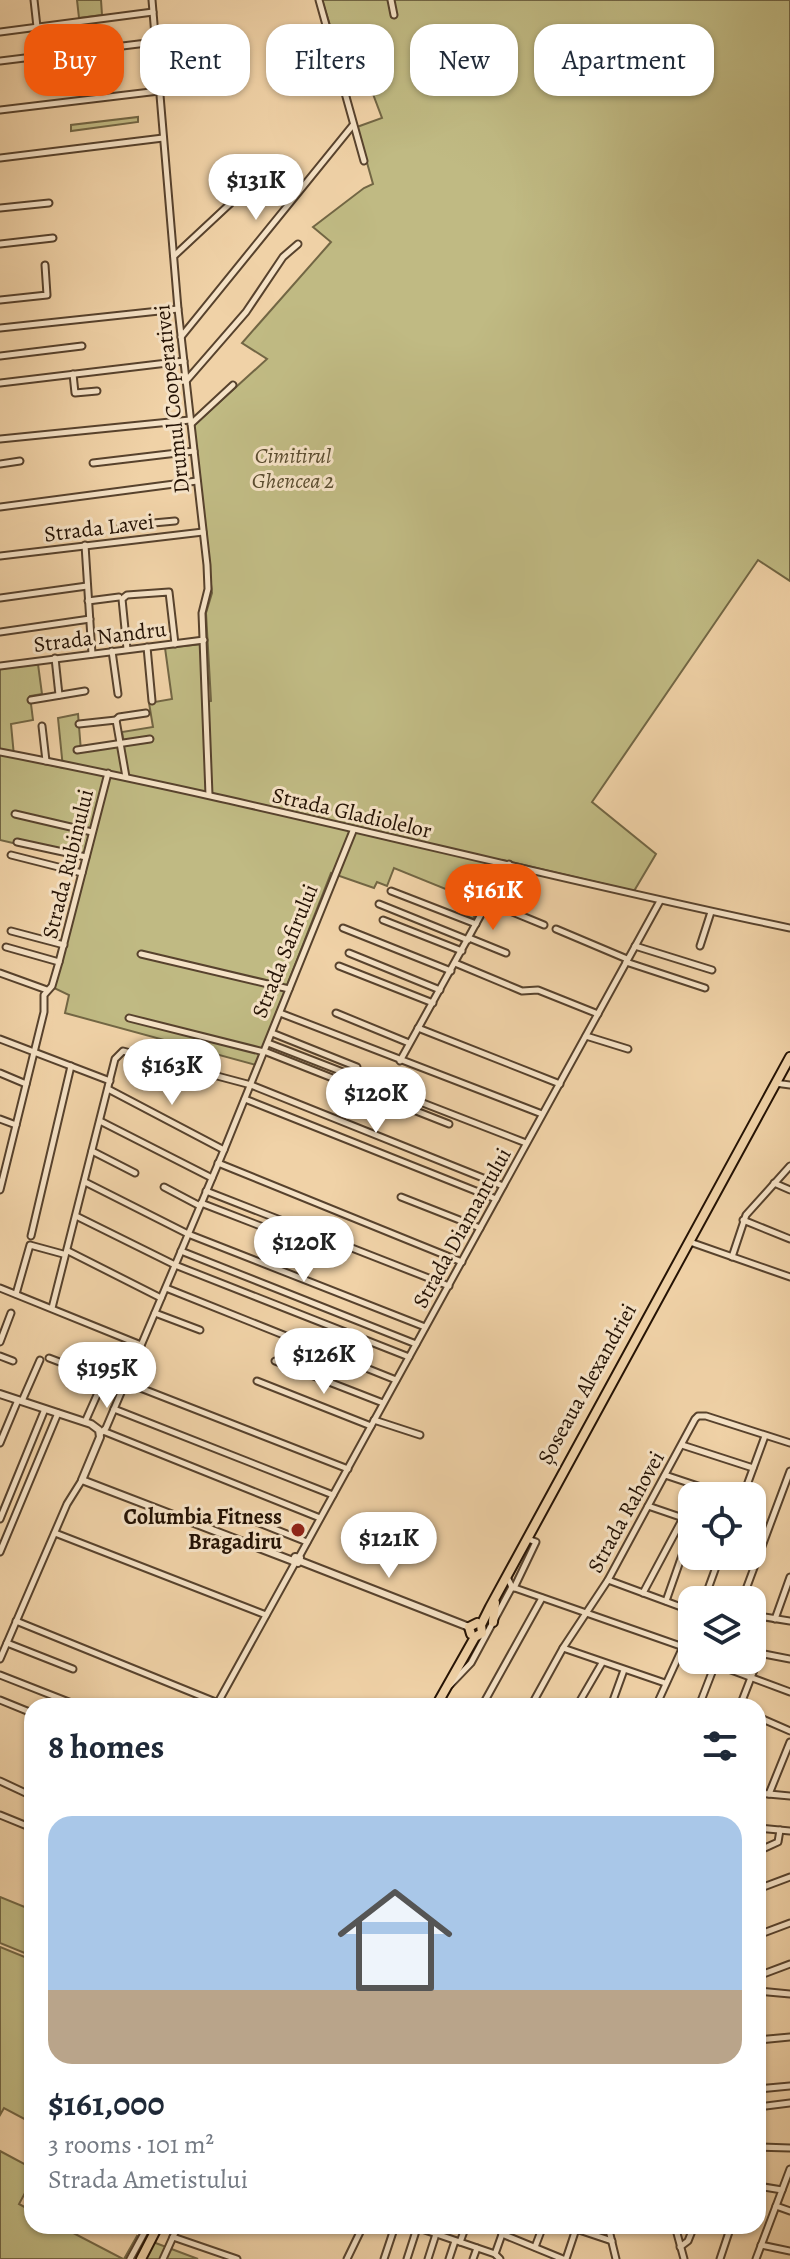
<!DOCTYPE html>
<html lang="en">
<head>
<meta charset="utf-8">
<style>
  :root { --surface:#fff; --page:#f2f2f3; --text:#1f2937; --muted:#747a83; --accent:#ea580c }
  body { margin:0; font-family:Alegreya,serif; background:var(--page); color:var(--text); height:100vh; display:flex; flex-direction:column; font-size:30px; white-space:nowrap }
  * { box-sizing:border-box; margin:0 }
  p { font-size:26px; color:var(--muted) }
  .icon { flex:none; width:44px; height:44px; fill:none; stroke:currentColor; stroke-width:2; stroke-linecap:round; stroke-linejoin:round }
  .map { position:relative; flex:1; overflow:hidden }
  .drawer { position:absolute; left:24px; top:1698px; width:742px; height:536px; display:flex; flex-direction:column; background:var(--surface); border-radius:24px; box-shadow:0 2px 6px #0004 }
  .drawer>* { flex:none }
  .hud { position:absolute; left:24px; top:24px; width:742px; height:72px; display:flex; gap:16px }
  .controls { position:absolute; left:678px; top:1482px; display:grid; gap:16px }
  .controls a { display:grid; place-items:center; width:88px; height:88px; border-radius:16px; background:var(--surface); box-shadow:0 2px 6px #0004; font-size:40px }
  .price { position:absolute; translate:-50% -68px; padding:0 18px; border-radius:28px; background:#fff; color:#222; font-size:26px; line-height:52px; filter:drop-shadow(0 2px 4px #0008) }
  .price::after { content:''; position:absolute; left:50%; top:48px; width:24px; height:18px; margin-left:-12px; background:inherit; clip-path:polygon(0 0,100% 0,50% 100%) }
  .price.active { background:var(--accent); color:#fff }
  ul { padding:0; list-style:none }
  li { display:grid; align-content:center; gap:16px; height:424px; padding:0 24px }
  li span { display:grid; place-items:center; height:248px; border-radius:24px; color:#555 }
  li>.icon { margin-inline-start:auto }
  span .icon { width:144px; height:144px; fill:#fffc; stroke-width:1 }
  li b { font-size:34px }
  h2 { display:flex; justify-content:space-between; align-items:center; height:96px; padding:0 24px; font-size:34px }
  .chip { padding:0 28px; border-radius:24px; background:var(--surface); box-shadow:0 2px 6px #0004; font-size:28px; line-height:72px }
  .chip.active { background:var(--accent); color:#fff }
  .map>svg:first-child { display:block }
</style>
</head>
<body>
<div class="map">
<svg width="790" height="2259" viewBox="0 0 790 2259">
  <rect width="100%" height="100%" fill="#f0d2a7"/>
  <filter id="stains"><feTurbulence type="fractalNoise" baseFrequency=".0025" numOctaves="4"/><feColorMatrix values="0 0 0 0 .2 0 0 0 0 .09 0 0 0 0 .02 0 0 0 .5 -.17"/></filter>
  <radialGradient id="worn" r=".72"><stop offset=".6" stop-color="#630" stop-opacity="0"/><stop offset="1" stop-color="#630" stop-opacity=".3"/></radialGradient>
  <!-- green -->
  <g fill="#c0ba83" stroke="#726644" stroke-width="2">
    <path d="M77 0H101L102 15 79 18Z"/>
    <path d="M322 0H790V581L758 560 592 802 656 854 634 891 503 860 473 919 462 914 468 898 394 868 387 886 377 882 374 888 331 873 256 1065 65 1013 69 995 54 988 85 860 0 840V669L38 664 42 694 30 696 33 720 11 724 14 756 63 768 58 718 78 714 81 751 124 745 122 732 153 727 149 703 172 699 165 648 202 644 205 702 211 701 206 613 212 593 192 427 267 359 242 343 331 242 313 227 364 188 373 184 357 127 382 118 359 57 341 60Z"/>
    <path d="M138 117V122L71 131V125Z"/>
    <path d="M0 1897 32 1910V1956L0 1943Z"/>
    <path d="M0 1947 32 1960V2123L4 2108 0 2115Z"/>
    <path d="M0 2151 32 2168V2180L19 2204 32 2211V2226H60L123 2259H0Z"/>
    <path d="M137 2236 198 2259H124Z"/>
  </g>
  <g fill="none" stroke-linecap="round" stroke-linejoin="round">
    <defs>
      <g id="minor">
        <path d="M34 0 37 27"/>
        <path d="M152 0 178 309 207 565 208 589 202 613 209 795"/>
        <path d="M319 0 364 161"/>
        <path d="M391 0 394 15"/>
        <path d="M0 32 153 12"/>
        <path d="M0 61 155 42"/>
        <path d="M0 110 159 91"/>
        <path d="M0 158 163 138"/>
        <path d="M0 208 49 203"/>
        <path d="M0 244 53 238"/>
        <path d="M174 256 248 187"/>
        <path d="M0 300 47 295 45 265"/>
        <path d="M0 328 178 309"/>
        <path d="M181 337 353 125"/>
        <path d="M0 356 82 346"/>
        <path d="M73 374 75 393 97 391"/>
        <path d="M186 381 246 312 283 257 298 244"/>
        <path d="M0 383 184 361"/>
        <path d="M191 424 233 385"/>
        <path d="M0 439 190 420"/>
        <path d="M93 463 194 451"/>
        <path d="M0 464 20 461"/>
        <path d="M0 507 197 481"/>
        <path d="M121 526 175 521"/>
        <path d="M85 545 92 654"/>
        <path d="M0 556 203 532"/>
        <path d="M0 598 87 586"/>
        <path d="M88 601 119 597"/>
        <path d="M0 632 90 619"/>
        <path d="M147 647 152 701"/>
        <path d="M127 649 122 599 127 595 169 592 175 644"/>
        <path d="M112 651 118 694"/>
        <path d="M55 658 59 695"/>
        <path d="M0 666 204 640"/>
        <path d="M31 700 85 691"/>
        <path d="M116 720 119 717 146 713"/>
        <path d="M79 724 116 720 126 777"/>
        <path d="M42 726 46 761"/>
        <path d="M77 750 150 739"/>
        <path d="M0 752C265 803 526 873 790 928"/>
        <path d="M15 814 92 832"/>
        <path d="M17 842 86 857"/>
        <path d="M11 855 82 873"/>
        <path d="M391 891 476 924"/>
        <path d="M488 902 544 925"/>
        <path d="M379 904 468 940"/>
        <path d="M383 920 462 951"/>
        <path d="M343 928 451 971"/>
        <path d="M556 929 627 959"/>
        <path d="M11 931 64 945"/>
        <path d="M469 938 506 953"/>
        <path d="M635 946 712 970"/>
        <path d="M700 946 711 912"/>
        <path d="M6 947 59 962"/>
        <path d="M349 953 440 990"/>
        <path d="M141 954 289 989"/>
        <path d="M626 962 705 988"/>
        <path d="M455 963 522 991 538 990 598 1014"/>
        <path d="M339 966 433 1003"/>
        <path d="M0 973 47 990"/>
        <path d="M280 1013 542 1114"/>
        <path d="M336 1013 409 1043"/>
        <path d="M129 1018 264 1052"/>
        <path d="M418 1028 560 1084"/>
        <path d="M272 1033 357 1067"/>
        <path d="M586 1036 628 1049"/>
        <path d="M0 1039 110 1081"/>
        <path d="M268 1043 526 1143"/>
        <path d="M264 1051 449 1124"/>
        <path d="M400 1061 509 864"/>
        <path d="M0 1073 26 1084"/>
        <path d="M775 1083 790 1085"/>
        <path d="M108 1089 224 1150"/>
        <path d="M245 1099 496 1199"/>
        <path d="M0 1119 16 1125"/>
        <path d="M100 1121 212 1178"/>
        <path d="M92 1151 135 1173"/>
        <path d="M218 1163 462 1262"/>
        <path d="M85 1182 188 1234 425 1327"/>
        <path d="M774 1183 790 1190"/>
        <path d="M164 1187 200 1206"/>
        <path d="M0 1190 44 1012V995L52 986 59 962 108 773"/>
        <path d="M206 1191 449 1286"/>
        <path d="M401 1197 480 1228"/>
        <path d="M201 1203 320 1249"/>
        <path d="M76 1216 175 1265 409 1357"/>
        <path d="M743 1220 790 1239"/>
        <path d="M31 1236 71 1066"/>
        <path d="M690 1242 790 1277"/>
        <path d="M68 1251 161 1298"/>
        <path d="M181 1251 416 1344"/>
        <path d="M732 1257 746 1215 790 1166"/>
        <path d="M0 1288 141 1345"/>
        <path d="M166 1288 396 1380"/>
        <path d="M16 1294 30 1245 63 1254"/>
        <path d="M52 1308 115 1059 123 1051 251 1085 503 1186"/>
        <path d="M155 1313 200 1330"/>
        <path d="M0 1342 11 1313"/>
        <path d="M0 1356 13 1361"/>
        <path d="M49 1358 123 1386"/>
        <path d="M275 1361 383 1403"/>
        <path d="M257 1381 371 1426"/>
        <path d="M125 1382 348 1469"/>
        <path d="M22 1401 40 1360"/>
        <path d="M114 1409 333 1495"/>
        <path d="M374 1420 420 1435"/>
        <path d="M85 1422 101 1386"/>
        <path d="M103 1431 320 1518"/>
        <path d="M101 1433 106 1428 224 1150 353 831"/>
        <path d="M0 1443 18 1400"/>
        <path d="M682 1445 753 1468"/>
        <path d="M665 1475 728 1496"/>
        <path d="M743 1496 765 1436"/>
        <path d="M648 1506 692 1521"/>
        <path d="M239 1515 307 1542"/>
        <path d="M0 1519 45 1409"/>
        <path d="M55 1533 266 1615"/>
        <path d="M0 1552 58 1413"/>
        <path d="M299 1557 660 901"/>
        <path d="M507 1577 512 1587 692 1650"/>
        <path d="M608 1580 692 1611"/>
        <path d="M514 1588 536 1542 528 1539"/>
        <path d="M643 1593 683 1518"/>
        <path d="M704 1600 720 1556"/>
        <path d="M742 1600 790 1471"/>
        <path d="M666 1601 692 1527"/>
        <path d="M752 1615 790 1621"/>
        <path d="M775 1619 790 1577"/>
        <path d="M16 1621 218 1703"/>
        <path d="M7 1643 73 1669"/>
        <path d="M563 1648 665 1683"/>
        <path d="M0 1659 67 1504 82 1480"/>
        <path d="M715 1660 723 1667 790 1692"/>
        <path d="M0 1675 79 1706"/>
        <path d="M450 1685 471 1663 512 1587"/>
        <path d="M0 1700 32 1713"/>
        <path d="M216 1706 295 1563"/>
        <path d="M482 1706 542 1598"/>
        <path d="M531 1706 563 1648 608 1580 695 1419 698 1416H706L790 1443"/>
        <path d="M577 1706 602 1663"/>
        <path d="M611 1706 624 1670"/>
        <path d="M656 1706 692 1627"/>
        <path d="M699 1706 716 1662"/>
        <path d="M740 1706 759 1657 764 1654 790 1659"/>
        <path d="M758 1717 790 1731"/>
        <path d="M0 1781 32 1796"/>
        <path d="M758 1793 790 1796"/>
        <path d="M769 1794 790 1742"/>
        <path d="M0 1815 32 1828"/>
        <path d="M758 1828 790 1831"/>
        <path d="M758 1851 778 1842 780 1830"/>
        <path d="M758 1889 790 1877"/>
        <path d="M758 1935 790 1923"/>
        <path d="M758 1976 790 1964"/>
        <path d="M758 1991 790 1994"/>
        <path d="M758 2040 790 2037"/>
        <path d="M758 2089 790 2086"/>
        <path d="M758 2107 790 2103"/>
        <path d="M758 2147 790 2148"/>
        <path d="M758 2186 782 2190"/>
        <path d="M776 2206 790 2211"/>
        <path d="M413 2226 495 2254 500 2259"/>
        <path d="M608 2226 616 2259"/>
        <path d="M675 2226 684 2259"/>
        <path d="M576 2229 612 2241"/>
        <path d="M502 2234 563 2259"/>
        <path d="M173 2237 237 2259"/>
        <path d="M460 2242 466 2226"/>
        <path d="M761 2245 790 2251"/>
        <path d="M535 2247 543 2226"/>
        <path d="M680 2247 688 2241 694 2226"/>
        <path d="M495 2254 505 2226"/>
        <path d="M130 2259 148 2226"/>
        <path d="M163 2259 178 2226"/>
        <path d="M347 2259 363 2226"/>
        <path d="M384 2259 395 2226"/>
        <path d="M407 2259 417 2228"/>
        <path d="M428 2259 436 2234"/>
        <path d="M449 2259 455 2241"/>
        <path d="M473 2259 477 2248"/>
        <path d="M566 2259 577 2226"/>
        <path d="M720 2259 731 2226"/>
        <path d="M756 2259 790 2169"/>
      </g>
      <g id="tertiary">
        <path d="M0 1394 91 1424 99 1430 100 1437 82 1480 293 1561"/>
        <path d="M295 1557 300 1558 298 1563 293 1561Z"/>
        <path d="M300 1561 469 1627"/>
      </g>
      <g id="primary">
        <path d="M493 1622 495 1603"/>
        <path d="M471 1634 469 1627 477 1623"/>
        <path d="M436 1706 475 1637 482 1633 481 1625 490 1607 790 1057"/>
        <path d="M141 2259 158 2226"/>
      </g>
    </defs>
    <!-- minor casing -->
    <use href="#minor" stroke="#57422d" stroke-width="9"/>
    <!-- tertiary casing -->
    <use href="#tertiary" stroke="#57422d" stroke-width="10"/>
    <!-- primary casing -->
    <use href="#primary" stroke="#241204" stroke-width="12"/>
    <!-- minor -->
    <use href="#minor" stroke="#f5e2c6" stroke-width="5"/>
    <!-- tertiary -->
    <use href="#tertiary" stroke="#f5e2c6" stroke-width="6"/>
    <!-- primary -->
    <use href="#primary" stroke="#f0d2a7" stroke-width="8"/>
  </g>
  <!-- markers -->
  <circle fill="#8f2418" stroke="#f5e2c6" stroke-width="3" cx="298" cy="1530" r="8"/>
  <g text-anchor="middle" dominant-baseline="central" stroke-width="6" stroke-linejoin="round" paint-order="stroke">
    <!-- street labels -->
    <g font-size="22" fill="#241204" stroke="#f5e2c6">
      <text transform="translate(172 399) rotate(-96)">Drumul Cooperativei</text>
      <text transform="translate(99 528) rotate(-7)">Strada Lavei</text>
      <text transform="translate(100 637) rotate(-7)">Strada Nandru</text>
      <text transform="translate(352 813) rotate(13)">Strada Gladiolelor</text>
      <text transform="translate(68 864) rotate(-76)">Strada Rubinului</text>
      <text transform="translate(285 951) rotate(-68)">Strada Safirului</text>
      <text transform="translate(462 1228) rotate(-61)">Strada Diamantului</text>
      <text transform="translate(587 1384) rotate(-61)">Șoseaua Alexandriei</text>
      <text transform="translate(626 1512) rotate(-61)">Strada Rahovei</text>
    </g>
    <!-- park labels -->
    <g font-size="22" font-style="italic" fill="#5b4d30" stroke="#f5e2c6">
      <text x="293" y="456">Cimitirul<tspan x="293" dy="25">Ghencea 2</tspan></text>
    </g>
    <!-- poi labels -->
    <g font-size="22" font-weight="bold" fill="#241204" stroke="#f5e2c6" text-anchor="end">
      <text x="282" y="1517">Columbia Fitness<tspan x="282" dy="25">Bragadiru</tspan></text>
    </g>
  </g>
  <rect width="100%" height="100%" filter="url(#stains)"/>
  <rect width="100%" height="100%" fill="url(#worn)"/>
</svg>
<div class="controls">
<a><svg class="icon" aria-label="locate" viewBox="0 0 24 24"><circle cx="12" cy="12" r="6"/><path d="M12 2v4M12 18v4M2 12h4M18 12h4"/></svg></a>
<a><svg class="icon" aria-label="layers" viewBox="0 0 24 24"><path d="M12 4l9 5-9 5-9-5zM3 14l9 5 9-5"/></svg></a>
</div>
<b class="price" style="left:256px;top:222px">$131K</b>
<b class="price active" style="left:493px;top:932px">$161K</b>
<b class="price" style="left:172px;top:1107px">$163K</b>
<b class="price" style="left:376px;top:1135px">$120K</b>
<b class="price" style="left:304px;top:1284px">$120K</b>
<b class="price" style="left:324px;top:1396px">$126K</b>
<b class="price" style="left:107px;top:1410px">$195K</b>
<b class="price" style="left:389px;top:1580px">$121K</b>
<div class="hud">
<a class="chip active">Buy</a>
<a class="chip">Rent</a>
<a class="chip">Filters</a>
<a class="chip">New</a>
<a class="chip">Apartment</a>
</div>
<section class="drawer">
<h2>8 homes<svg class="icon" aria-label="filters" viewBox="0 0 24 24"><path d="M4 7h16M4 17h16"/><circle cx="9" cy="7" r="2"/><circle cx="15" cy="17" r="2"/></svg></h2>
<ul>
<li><span style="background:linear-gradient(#a9c7e8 70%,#b9a48a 0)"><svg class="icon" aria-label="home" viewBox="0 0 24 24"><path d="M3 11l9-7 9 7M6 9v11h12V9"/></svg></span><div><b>$161,000</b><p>3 rooms · 101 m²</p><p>Strada Ametistului</p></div></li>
</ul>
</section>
</div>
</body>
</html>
